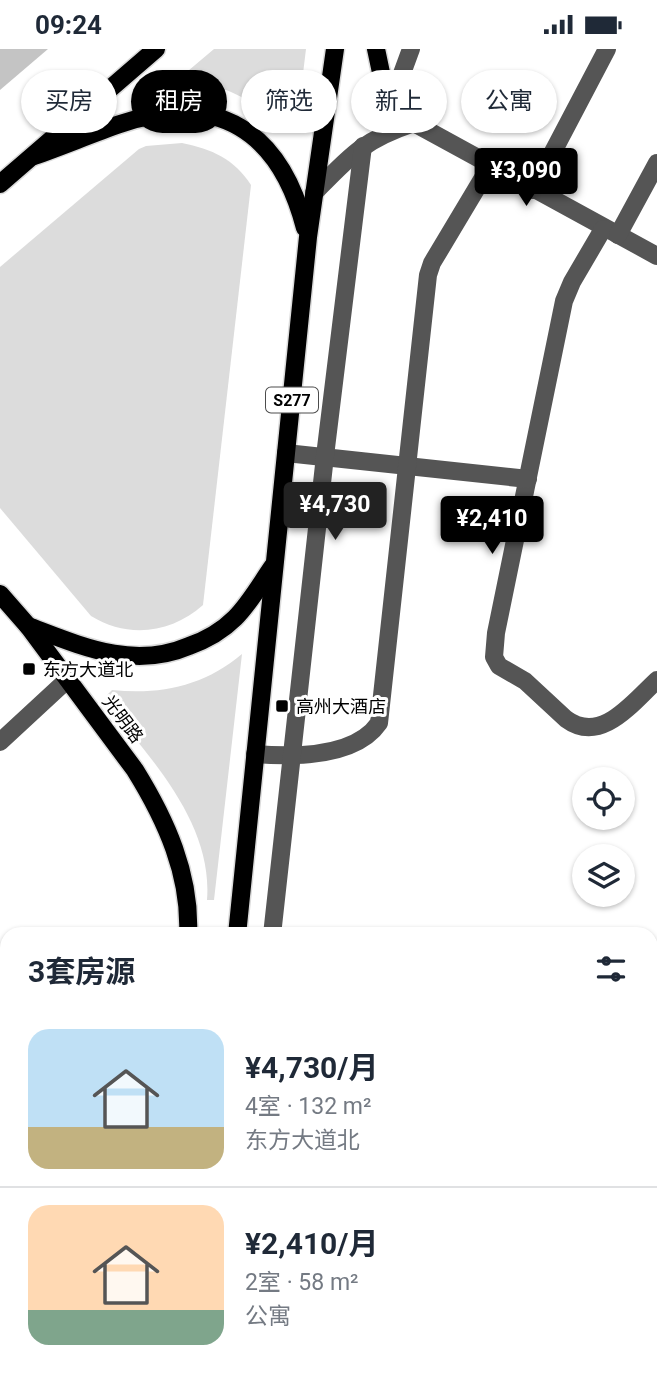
<!DOCTYPE html>
<html lang="zh">
<head>
<meta charset="utf-8">
<style>
  :root { --surface:#fff; --page:#f6f6f7; --text:#1f2937; --muted:#747a83; --line:#e0e1e3; --accent:#000 }
  body { margin:0; font-family:Roboto,"Noto Sans SC",sans-serif; background:var(--page); color:var(--text); height:100vh; display:flex; flex-direction:column; font-size:26px; white-space:nowrap }
  * { box-sizing:border-box; margin:0 }
  p { font-size:23px; color:var(--muted) }
  .icon { flex:none; width:38px; height:38px; fill:none; stroke:currentColor; stroke-width:2; stroke-linecap:round; stroke-linejoin:round }
  .map { position:relative; flex:1; overflow:hidden }
  .side { position:absolute; left:0px; top:878px; width:658px; height:450px; display:flex; flex-direction:column; background:var(--surface); border-radius:21px 21px 0 0; box-shadow:0 2px 5px #0004 }
  .side>* { flex:none }
  .top-card { position:absolute; left:21px; top:21px; width:616px; height:63px; display:flex; gap:14px }
  .tools { position:absolute; left:572px; top:718px; display:grid; gap:14px }
  .tools a { display:grid; place-items:center; width:63px; height:63px; border-radius:50%; background:var(--surface); box-shadow:0 2px 5px #0004; font-size:35px }
  .price { position:absolute; translate:-50% -60px; padding:0 16px; border-radius:7px; background:var(--accent); color:#fff; font-size:23px; line-height:46px; filter:drop-shadow(0 2px 4px #0008) }
  .price::after { content:''; position:absolute; left:50%; top:42px; width:21px; height:16px; margin-left:-10px; background:inherit; clip-path:polygon(0 0,100% 0,50% 100%) }
  .price.selected { background:#222; color:#fff }
  ul { padding:0; list-style:none }
  li { display:flex; align-items:center; gap:21px; height:175px; padding:0 28px }
  li+li { border-top:2px solid var(--line) }
  li span { display:grid; place-items:center; flex:none; width:196px; height:140px; border-radius:21px; color:#555 }
  li>.icon { margin-inline-start:auto }
  span .icon { width:84px; height:84px; fill:#fffc; stroke-width:1 }
  li b { font-size:30px }
  h2 { display:flex; justify-content:space-between; align-items:center; height:84px; padding:0 28px; font-size:30px }
  .pill { padding:0 24px; border-radius:32px; background:var(--surface); box-shadow:0 2px 5px #0004; font-size:24px; line-height:63px }
  .pill.selected { background:var(--accent); color:#fff }
  .status { display:flex; justify-content:space-between; align-items:center; height:49px; padding:0 35px; background:var(--surface); direction:ltr }
  .status svg { height:19px; fill:currentColor }
  .map>svg:first-child { display:block }
</style>
</head>
<body>
<div class="status"><b>09:24</b><svg viewBox="0 0 49 12"><path d="M0 12V9h3v3zM5 12V6h3v6zM10 12V3h3v9zM15 12V0h3v12zM26 1h20v11H26zM47 4h2v5h-2z"/></svg></div>
<div class="map">
<svg width="657" height="1327" viewBox="0 0 657 1327">
  <rect width="100%" height="100%" fill="#fff"/>
  <!-- green -->
  <g fill="#dcdcdc">
    <path d="M214 0H306L296 82 288 83C265 63 244 45 214 37 203 35 192 35 182 32V27Z"/>
    <path d="M182 94C212 100 234 110 251 136L203 556C172 584 128 590 91 567L0 459V218L139 100 146 97Z"/>
    <path d="M242 605 214 851H207C213 775 152 711 108 656L106 647 112 641C161 646 204 637 242 605Z"/>
  </g>
  <!-- building -->
  <path fill="#c4c4c4" d="M0 0H48L0 41Z"/>
  <g fill="none" stroke-linecap="round" stroke-linejoin="round">
    <defs>
      <g id="major">
        <path d="M376 0 383 33 414 74"/>
        <path d="M34 107C63 97 91 85 120 75 218 42 280 82 305 179"/>
        <path d="M0 135 156 0"/>
        <path d="M0 545 28 577 135 721C166 771 191 826 188 886"/>
        <path d="M28 577C81 597 133 621 189 597 206 591 222 582 235 569 250 554 261 534 273 517"/>
        <path d="M237 886 308 188 335 0"/>
        <path d="M137 1327V1321"/>
        <path d="M188 1327 189 1321"/>
      </g>
    </defs>
    <!-- major casing -->
    <use href="#major" stroke="#dbdbdb" stroke-width="21"/>
    <!-- minor -->
    <g stroke="#555" stroke-width="18">
      <path d="M393 49 411 0"/>
      <path d="M533 141 607 0"/>
      <path d="M314 144C350 107 363 91 414 74L657 207"/>
      <path d="M603 180 572 233 564 252 496 584 494 608 499 617 525 632 566 670C601 696 632 654 657 631"/>
      <path d="M618 186 657 114"/>
      <path d="M286 404 528 430"/>
      <path d="M0 693 67 631"/>
      <path d="M255 705C293 708 355 709 379 674L428 226 432 214 490 117"/>
      <path d="M272 886 325 407 363 97"/>
      <path d="M0 925 7 934"/>
      <path d="M651 1085H657"/>
      <path d="M0 1094 7 1087"/>
      <path d="M229 1327V1321"/>
      <path d="M307 1327V1321"/>
      <path d="M464 1327V1321"/>
    </g>
    <!-- major -->
    <use href="#major" stroke="#000" stroke-width="18"/>
  </g>
  <!-- markers -->
  <g fill="#000" stroke="#fff" stroke-width="2.5">
    <rect x="22" y="613" width="14" height="14" rx="3.5"/>
    <rect x="275" y="650" width="14" height="14" rx="3.5"/>
  </g>
  <g text-anchor="middle" dominant-baseline="central" stroke-width="6" stroke-linejoin="round" paint-order="stroke">
    <!-- shield labels -->
    <rect fill="#fff" stroke="#4c4c4c" stroke-width="2" x="266" y="338.5" width="52" height="25" rx="5"/>
    <g font-size="16" font-weight="bold" fill="#000">
      <text x="292" y="351">S277</text>
    </g>
    <!-- poi labels -->
    <g font-size="18" fill="#000" stroke="#fff" text-anchor="start">
      <text x="43" y="620">东方大道北</text>
      <text x="296" y="657">高州大酒店</text>
    </g>
    <!-- street labels -->
    <g font-size="18" fill="#000" stroke="#fff">
      <text transform="translate(123 670) rotate(53)">光明路</text>
    </g>
  </g>
</svg>
<div class="tools">
<a><svg class="icon" aria-label="locate" viewBox="0 0 24 24"><circle cx="12" cy="12" r="6"/><path d="M12 2v4M12 18v4M2 12h4M18 12h4"/></svg></a>
<a><svg class="icon" aria-label="layers" viewBox="0 0 24 24"><path d="M12 4l9 5-9 5-9-5zM3 14l9 5 9-5"/></svg></a>
</div>
<b class="price" style="left:526px;top:159px">¥3,090</b>
<b class="price selected" style="left:335px;top:493px">¥4,730</b>
<b class="price" style="left:492px;top:507px">¥2,410</b>
<div class="top-card">
<a class="pill">买房</a>
<a class="pill selected">租房</a>
<a class="pill">筛选</a>
<a class="pill">新上</a>
<a class="pill">公寓</a>
</div>
<section class="side">
<h2>3套房源<svg class="icon" aria-label="filters" viewBox="0 0 24 24"><path d="M4 7h16M4 17h16"/><circle cx="9" cy="7" r="2"/><circle cx="15" cy="17" r="2"/></svg></h2>
<ul>
<li><span style="background:linear-gradient(#bfe0f5 70%,#c2b280 0)"><svg class="icon" aria-label="home" viewBox="0 0 24 24"><path d="M3 11l9-7 9 7M6 9v11h12V9"/></svg></span><div><b>¥4,730/月</b><p>4室 · 132 m²</p><p>东方大道北</p></div></li>
<li><span style="background:linear-gradient(#ffd9b3 75%,#7fa58c 0)"><svg class="icon" aria-label="home" viewBox="0 0 24 24"><path d="M3 11l9-7 9 7M6 9v11h12V9"/></svg></span><div><b>¥2,410/月</b><p>2室 · 58 m²</p><p>公寓</p></div></li>
</ul>
</section>
</div>
</body>
</html>
